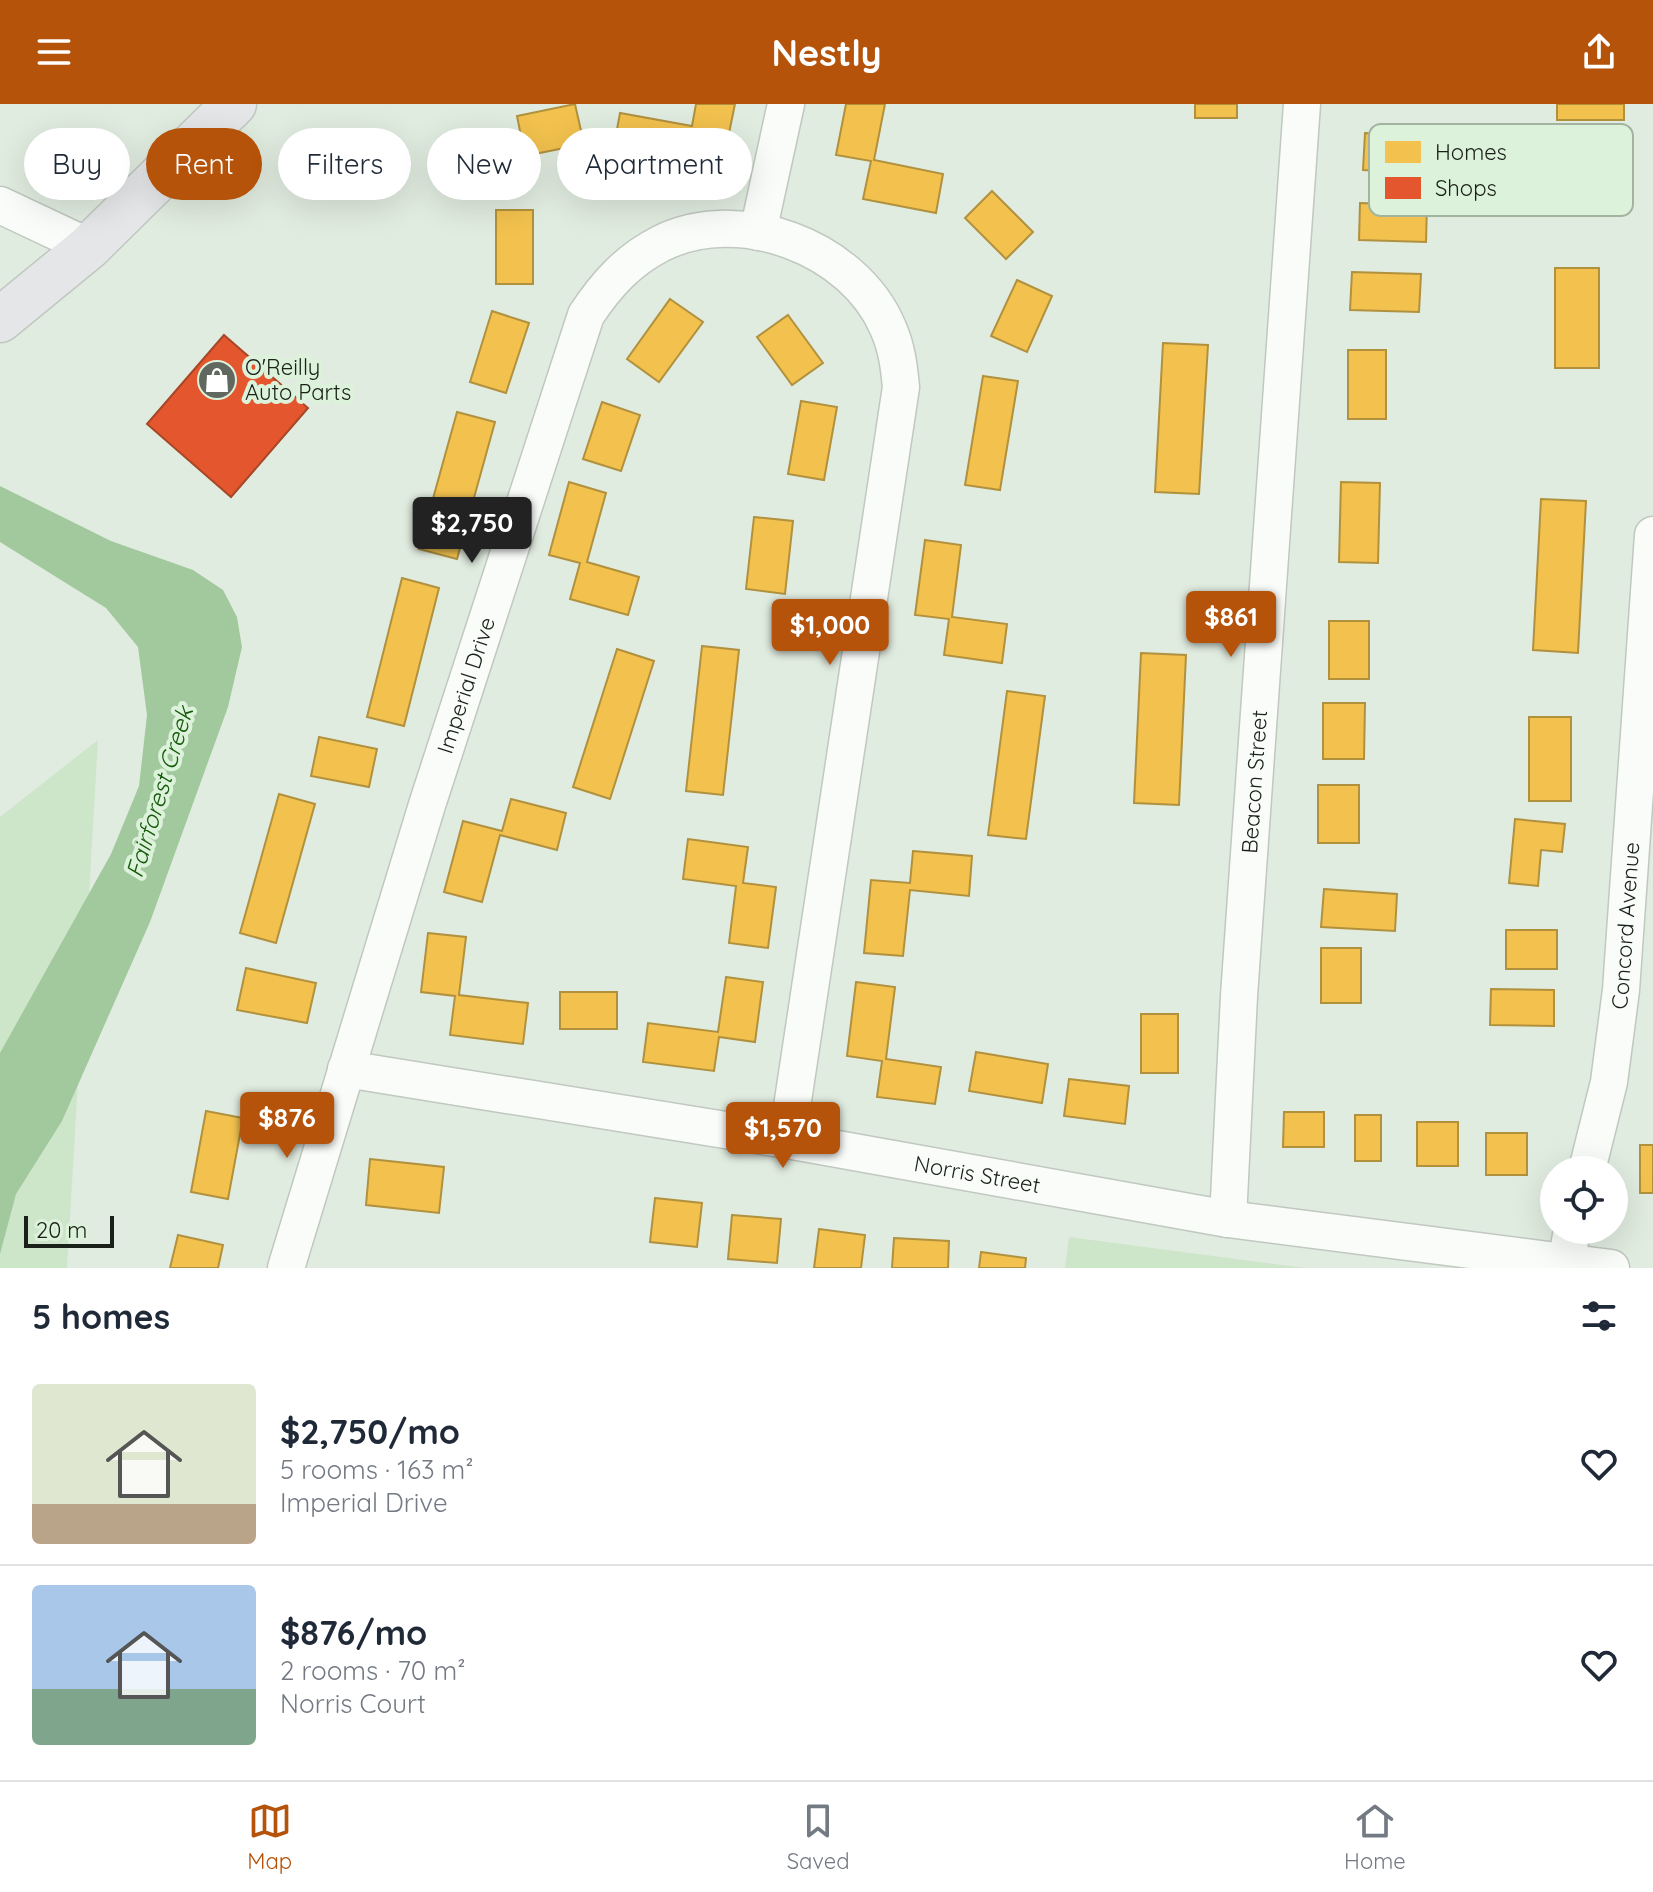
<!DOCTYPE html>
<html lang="en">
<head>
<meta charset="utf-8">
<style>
  :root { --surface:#fff; --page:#f6f6f7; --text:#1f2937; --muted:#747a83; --line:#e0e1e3; --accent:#b45309 }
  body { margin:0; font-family:Quicksand,sans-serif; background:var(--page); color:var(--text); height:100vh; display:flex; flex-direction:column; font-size:30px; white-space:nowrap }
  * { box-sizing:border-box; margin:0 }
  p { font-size:26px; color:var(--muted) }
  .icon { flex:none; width:44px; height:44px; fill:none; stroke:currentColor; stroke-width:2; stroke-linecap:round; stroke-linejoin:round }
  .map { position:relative; height:1164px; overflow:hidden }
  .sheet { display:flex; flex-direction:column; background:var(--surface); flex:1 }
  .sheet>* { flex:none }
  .guide { position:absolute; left:24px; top:24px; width:800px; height:72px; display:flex; gap:16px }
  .controls { position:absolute; left:1540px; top:1052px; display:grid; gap:16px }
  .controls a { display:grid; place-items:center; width:88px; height:88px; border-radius:50%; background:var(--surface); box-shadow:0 8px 32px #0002; font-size:40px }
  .scale { position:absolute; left:24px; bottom:20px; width:90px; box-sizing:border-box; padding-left:8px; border:4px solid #1a2119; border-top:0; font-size:22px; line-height:28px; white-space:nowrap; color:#1a2119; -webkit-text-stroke:6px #ddf2da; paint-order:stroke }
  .price { position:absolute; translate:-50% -68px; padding:0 18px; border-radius:8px; background:var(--accent); color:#fff; font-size:26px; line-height:52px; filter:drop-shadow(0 2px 4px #0008) }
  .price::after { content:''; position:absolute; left:50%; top:48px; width:24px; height:18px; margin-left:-12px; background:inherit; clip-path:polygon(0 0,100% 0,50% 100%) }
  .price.on { background:#222; color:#fff }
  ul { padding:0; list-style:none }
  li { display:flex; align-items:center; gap:24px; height:200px; padding:0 32px }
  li+li { border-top:2px solid var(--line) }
  li span { display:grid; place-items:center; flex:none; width:224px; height:160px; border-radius:8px; color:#555 }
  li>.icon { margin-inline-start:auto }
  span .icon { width:96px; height:96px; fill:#fffc; stroke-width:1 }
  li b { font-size:34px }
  h2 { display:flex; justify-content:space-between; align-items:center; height:96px; padding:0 32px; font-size:34px }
  .tag { padding:0 28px; border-radius:36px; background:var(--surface); box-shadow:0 8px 32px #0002; font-size:28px; line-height:72px }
  .tag.on { background:var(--accent); color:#fff }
  header { display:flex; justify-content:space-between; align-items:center; height:104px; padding:0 32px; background:var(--accent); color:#fff; font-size:36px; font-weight:700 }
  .dock { display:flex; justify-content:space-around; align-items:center; height:112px; border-top:2px solid var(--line); background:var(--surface); font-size:22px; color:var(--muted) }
  .dock a { display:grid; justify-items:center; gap:4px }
  .dock .on { color:var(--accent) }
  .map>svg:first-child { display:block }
</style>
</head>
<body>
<header><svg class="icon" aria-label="menu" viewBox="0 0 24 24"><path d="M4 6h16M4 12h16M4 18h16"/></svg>Nestly<svg class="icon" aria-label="share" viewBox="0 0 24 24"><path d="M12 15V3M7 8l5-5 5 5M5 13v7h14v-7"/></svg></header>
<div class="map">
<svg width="1653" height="1164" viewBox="0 0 1653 1164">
  <rect width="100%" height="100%" fill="#e1ece0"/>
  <!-- green -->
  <g fill="#cde5c9">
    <path d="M98 636 67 1164H0V713Z"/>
    <path d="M1069 1133 1305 1164H1065Z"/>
  </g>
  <!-- water -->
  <path fill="#a2c99d" d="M0 382 111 437 193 466 223 486 237 513 242 543 228 603 150 818 62 1017 16 1090 0 1150V949L111 750 139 682 147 611 138 543 106 504 0 438Z"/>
  <!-- homes -->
  <g fill="#f2c14e" stroke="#b1913e" stroke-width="2">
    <path d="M575 0 584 40 525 52 517 12Z"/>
    <path d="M696 0H735L728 34 691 27 685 60 613 47 620 9 692 22Z"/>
    <path d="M846 0H885L874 56 943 70 936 109 863 95 871 57 836 51Z"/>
    <rect x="1195" y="0" width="42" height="14"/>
    <rect x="1557" y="0" width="67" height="16"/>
    <path d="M1365 29 1432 33 1430 70 1363 66Z"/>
    <path d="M992 87 1033 128 1006 155 965 114Z"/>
    <path d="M1360 99 1427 101 1426 138 1359 136Z"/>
    <rect x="496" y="106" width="37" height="74"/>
    <rect x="1555" y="164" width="44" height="100"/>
    <path d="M1352 168 1421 170 1419 208 1350 206Z"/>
    <path d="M1017 176 1052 192 1027 248 991 232Z"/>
    <path d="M670 195 703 218 659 278 627 255Z"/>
    <path d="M492 207 529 219 506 289 470 278Z"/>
    <path d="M788 211 823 259 792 281 757 233Z"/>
    <path d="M1163 239 1208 241 1199 390 1155 388Z"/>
    <rect x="1348" y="246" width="38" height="69"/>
    <path d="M983 272 1018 277 1000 386 965 381Z"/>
    <path d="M801 297 837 303 824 376 788 370Z"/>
    <path d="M602 298 640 311 621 367 583 355Z"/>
    <path d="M457 308 495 318 457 455 419 445Z"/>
    <path d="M569 378 606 389 587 458 639 473 628 511 570 495 580 459 549 451Z"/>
    <path d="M1341 378 1380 379 1378 459 1339 458Z"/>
    <path d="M1541 395 1586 397 1578 549 1533 546Z"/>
    <path d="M754 413 793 417 785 490 746 485Z"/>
    <path d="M925 436 961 441 952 513 1007 520 1002 559 944 551 949 515 915 511Z"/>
    <path d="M402 474 439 484 404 622 367 613Z"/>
    <rect x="1329" y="517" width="40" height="58"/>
    <path d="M702 542 739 546 723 691 686 687Z"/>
    <path d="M617 545 654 557 610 695 573 683Z"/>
    <path d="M1141 549 1186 551 1179 701 1134 699Z"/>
    <path d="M1007 587 1045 592 1026 735 988 731Z"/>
    <path d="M1323 599H1365L1364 655H1323Z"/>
    <rect x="1529" y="613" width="42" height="84"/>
    <path d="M319 633 377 645 369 683 311 672Z"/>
    <rect x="1318" y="681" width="41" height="58"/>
    <path d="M279 690 315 700 276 839 240 829Z"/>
    <path d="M511 695 566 709 557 746 500 731 482 798 444 788 463 717 502 727Z"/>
    <path d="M1515 715 1565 720 1562 748 1541 746 1538 782 1509 779Z"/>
    <path d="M688 735 748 743 743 779 776 783 768 844 729 839 736 782 683 775Z"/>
    <path d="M913 747 972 752 969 792 910 786 903 852 864 849 871 776 910 779Z"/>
    <path d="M1324 785 1397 790 1395 827 1321 823Z"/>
    <rect x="1506" y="826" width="51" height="39"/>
    <path d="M428 829 466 833 459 891 528 899 523 940 450 931 455 892 421 888Z"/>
    <rect x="1321" y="844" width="40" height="55"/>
    <path d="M246 864 316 879 307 919 237 906Z"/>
    <path d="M726 873 763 878 755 938 719 933 714 967 643 958 648 919 718 928Z"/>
    <path d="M856 878 895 883 886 955 941 963 935 1000 877 993 882 957 847 952Z"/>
    <path d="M1491 885 1554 886V922L1490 921Z"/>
    <rect x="560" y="888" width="57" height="37"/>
    <rect x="1141" y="910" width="37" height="59"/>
    <path d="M976 948 1048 960 1042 999 969 987Z"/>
    <path d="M1069 975 1129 982 1125 1020 1064 1012Z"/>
    <path d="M206 1007 243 1014 228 1095 191 1088Z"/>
    <path d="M1284 1008H1324V1043H1283Z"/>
    <rect x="1355" y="1011" width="26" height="46"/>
    <rect x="1417" y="1018" width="41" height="44"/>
    <rect x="1486" y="1029" width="41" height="42"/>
    <rect x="1640" y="1041" width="13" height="48"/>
    <path d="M370 1055 444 1063 439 1109 366 1101Z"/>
    <path d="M655 1094 702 1099 697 1143 650 1138Z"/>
    <path d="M732 1111 781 1115 777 1159 728 1155Z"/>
    <path d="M819 1125 865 1131 861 1164H814Z"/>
    <path d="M178 1131 223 1141 218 1164H170Z"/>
    <path d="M894 1134 949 1137 948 1164H892Z"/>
    <path d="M981 1148 1026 1154 1025 1164H979Z"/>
  </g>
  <!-- shops -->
  <path fill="#e4572e" stroke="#a74728" stroke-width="2" d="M224 231 308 304 231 393 147 320Z"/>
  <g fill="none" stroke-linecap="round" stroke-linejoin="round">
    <defs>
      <g id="minor">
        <path d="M0 101 89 143"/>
        <path d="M758 128 786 0"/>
        <path id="s1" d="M346 965 787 1036 1228 1115 1611 1164"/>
        <path id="s2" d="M1587 1066 1609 978 1621 886 1653 431"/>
        <path id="s3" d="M1228 1115 1239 892 1302 0"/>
        <path d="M1566 1160 1572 1126"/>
        <path id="s4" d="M286 1164 427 701 586 211C606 181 627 157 660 140 739 100 854 143 888 224 897 244 899 263 901 283L787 1036"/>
      </g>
      <path id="major" d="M0 216 89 143 234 0"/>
    </defs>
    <!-- minor casing -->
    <use href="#minor" stroke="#c0c8bf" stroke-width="39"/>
    <!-- major casing -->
    <use href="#major" stroke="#c2c7c1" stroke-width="47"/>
    <!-- minor -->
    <use href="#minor" stroke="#fafcfa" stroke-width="36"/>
    <!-- major -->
    <use href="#major" stroke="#e4e6e8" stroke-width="44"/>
  </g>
  <!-- icons -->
  <defs>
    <symbol id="shop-disc" viewBox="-11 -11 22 22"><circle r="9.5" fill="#60685f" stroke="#ddf2da"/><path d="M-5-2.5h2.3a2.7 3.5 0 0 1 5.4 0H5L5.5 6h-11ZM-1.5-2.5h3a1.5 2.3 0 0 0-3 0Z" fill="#fff"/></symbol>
  </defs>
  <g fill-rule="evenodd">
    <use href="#shop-disc" x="195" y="254" width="44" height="44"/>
  </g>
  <g text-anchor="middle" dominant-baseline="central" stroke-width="8" stroke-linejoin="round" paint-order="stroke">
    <!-- poi labels -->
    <g font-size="22" fill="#1a2119" stroke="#ddf2da" text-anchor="start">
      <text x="245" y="263">O'Reilly<tspan x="245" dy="25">Auto Parts</tspan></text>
    </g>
    <!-- street labels -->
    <g font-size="22" fill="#1a2119" stroke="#ddf2da">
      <text stroke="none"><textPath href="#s4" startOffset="610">Imperial Drive</textPath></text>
      <text stroke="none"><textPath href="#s3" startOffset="438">Beacon Street</textPath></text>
      <text stroke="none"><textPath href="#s2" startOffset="248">Concord Avenue</textPath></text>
      <text stroke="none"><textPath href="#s1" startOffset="640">Norris Street</textPath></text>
    </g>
    <!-- water labels -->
    <g font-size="24" font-style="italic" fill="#145a0a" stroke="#ddf2da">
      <text transform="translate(159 688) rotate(-73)">Fairforest Creek</text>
    </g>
  </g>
  <!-- legend -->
  <rect x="1369" y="20" width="264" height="92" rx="12" fill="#ddf2da" stroke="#a2b3a0" stroke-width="2"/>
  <rect x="1385" y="37" width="36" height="22" fill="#f2c14e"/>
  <rect x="1385" y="73" width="36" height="22" fill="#e4572e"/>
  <g font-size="22" fill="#1a2119">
    <text x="1435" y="56">Homes</text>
    <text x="1435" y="92">Shops</text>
  </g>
</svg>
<div class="controls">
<a><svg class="icon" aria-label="locate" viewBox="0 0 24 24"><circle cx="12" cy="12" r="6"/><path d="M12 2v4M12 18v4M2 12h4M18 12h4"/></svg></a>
</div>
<div class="scale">20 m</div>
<b class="price on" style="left:472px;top:461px">$2,750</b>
<b class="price" style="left:1231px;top:555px">$861</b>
<b class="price" style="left:830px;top:563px">$1,000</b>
<b class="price" style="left:287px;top:1056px">$876</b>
<b class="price" style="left:783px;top:1066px">$1,570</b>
<div class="guide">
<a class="tag">Buy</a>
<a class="tag on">Rent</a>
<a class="tag">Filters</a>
<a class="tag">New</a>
<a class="tag">Apartment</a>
</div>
</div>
<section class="sheet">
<h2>5 homes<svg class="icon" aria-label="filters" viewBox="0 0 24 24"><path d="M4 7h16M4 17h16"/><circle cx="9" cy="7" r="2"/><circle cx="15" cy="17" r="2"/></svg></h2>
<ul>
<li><span style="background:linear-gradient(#dfe7d0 75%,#b9a48a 0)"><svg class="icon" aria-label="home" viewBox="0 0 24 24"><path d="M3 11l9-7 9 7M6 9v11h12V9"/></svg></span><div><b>$2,750/mo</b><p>5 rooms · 163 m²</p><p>Imperial Drive</p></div><svg class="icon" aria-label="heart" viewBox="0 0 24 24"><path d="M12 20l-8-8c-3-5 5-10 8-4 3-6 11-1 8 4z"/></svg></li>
<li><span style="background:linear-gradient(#a9c7e8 65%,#7fa58c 0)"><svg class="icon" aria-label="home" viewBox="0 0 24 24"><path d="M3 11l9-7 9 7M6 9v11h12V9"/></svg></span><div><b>$876/mo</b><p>2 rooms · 70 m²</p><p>Norris Court</p></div><svg class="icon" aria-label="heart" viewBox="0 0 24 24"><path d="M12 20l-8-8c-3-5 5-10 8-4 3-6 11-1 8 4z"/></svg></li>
</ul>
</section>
<nav class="dock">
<a class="on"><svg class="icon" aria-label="map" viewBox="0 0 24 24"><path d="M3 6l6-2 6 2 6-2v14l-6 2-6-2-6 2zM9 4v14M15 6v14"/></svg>Map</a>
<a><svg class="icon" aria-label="saved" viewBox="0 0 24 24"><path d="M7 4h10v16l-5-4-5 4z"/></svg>Saved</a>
<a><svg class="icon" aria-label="home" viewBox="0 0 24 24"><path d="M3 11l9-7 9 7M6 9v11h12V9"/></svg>Home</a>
</nav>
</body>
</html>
